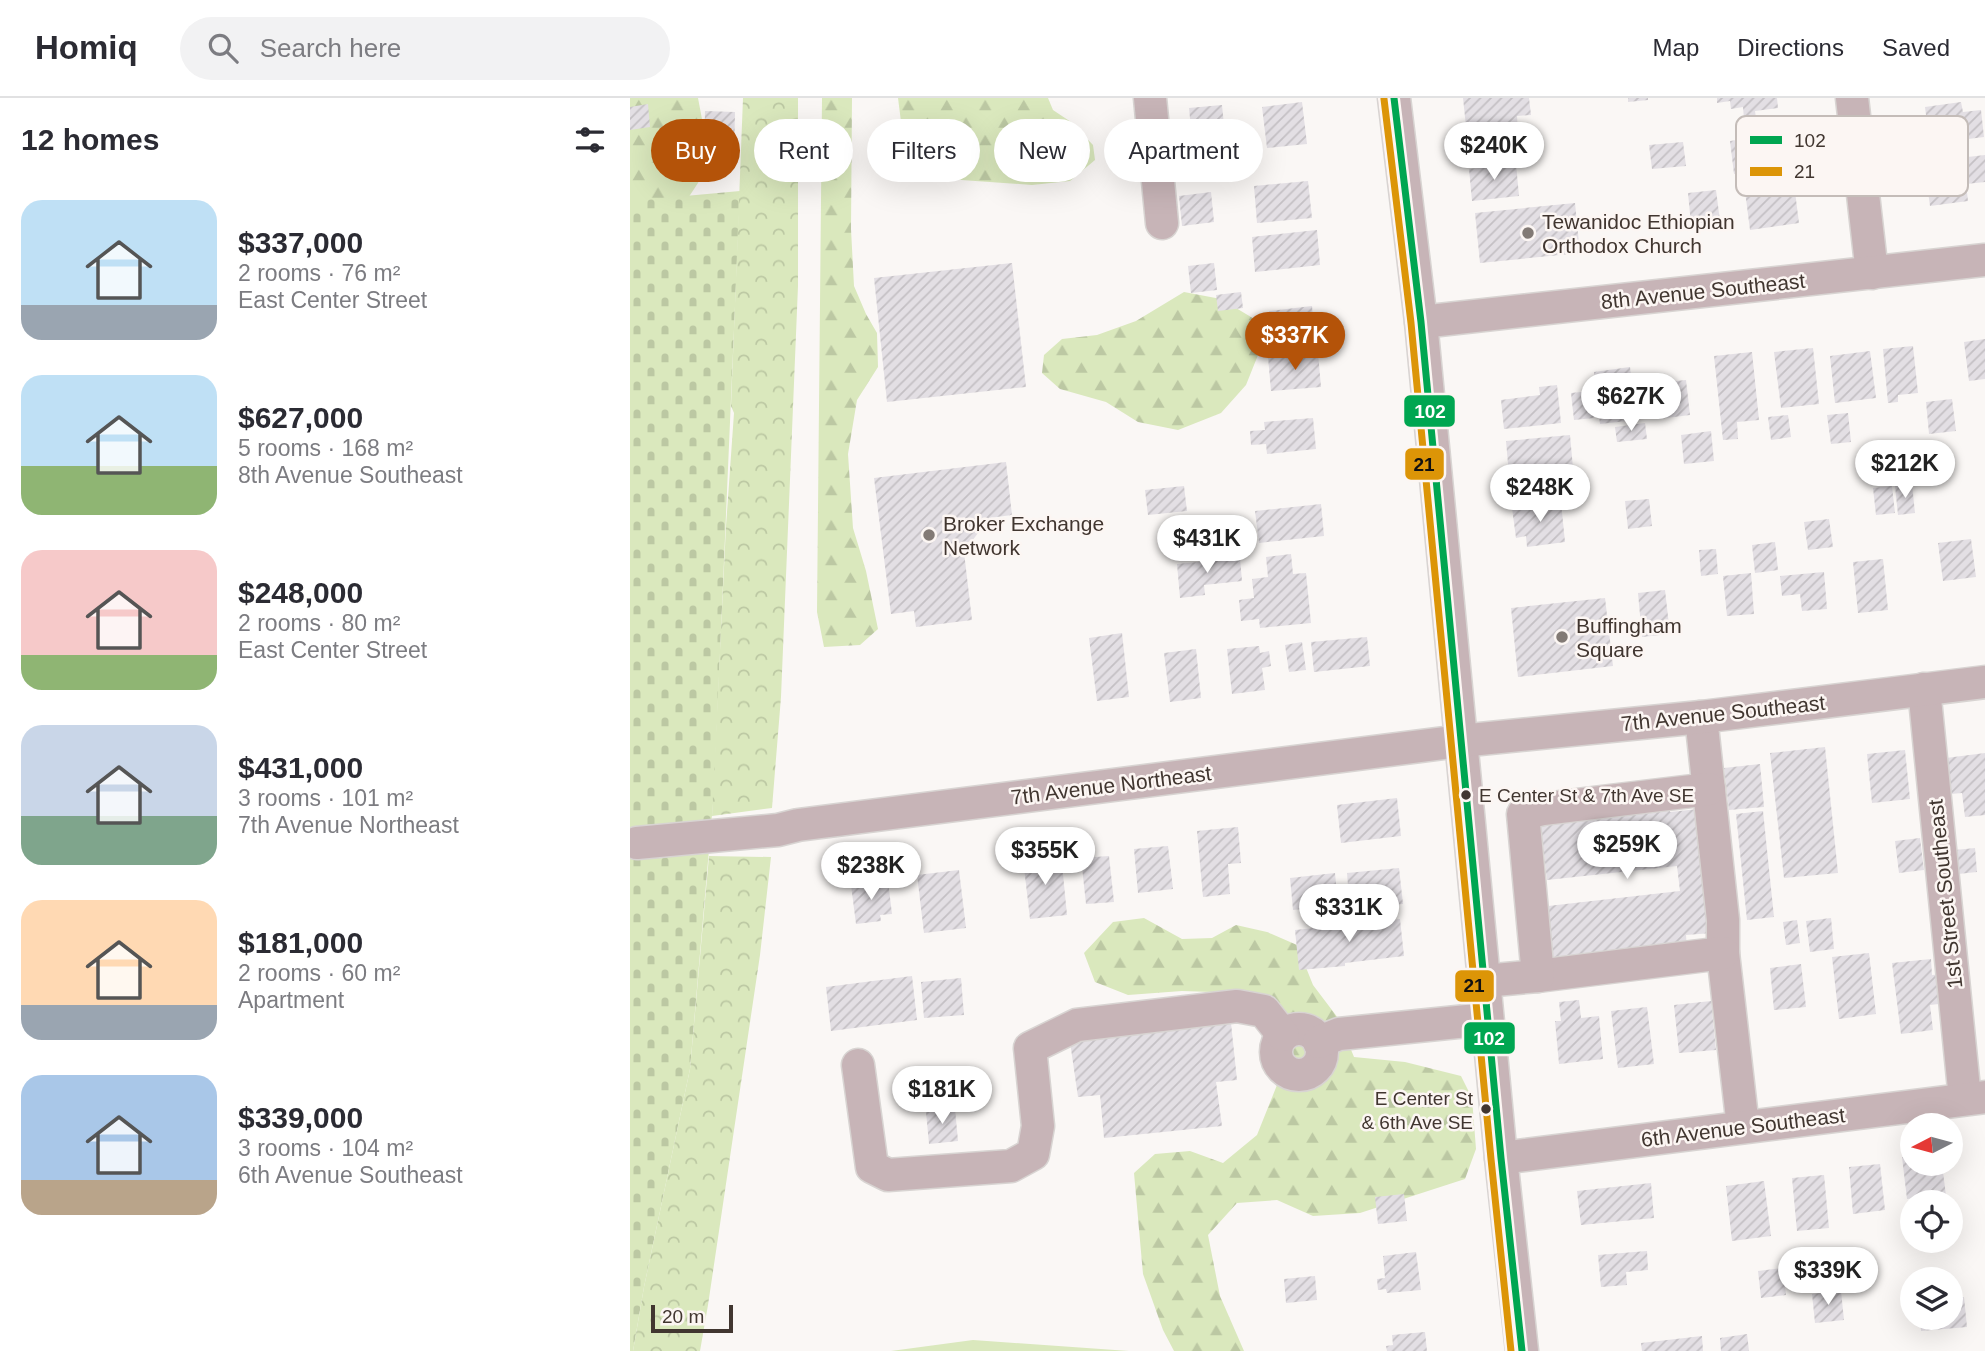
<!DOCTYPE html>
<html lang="en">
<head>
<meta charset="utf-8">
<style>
  :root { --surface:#fff; --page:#f2f2f3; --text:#2b2b33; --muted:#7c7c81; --line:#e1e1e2; --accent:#b45309 }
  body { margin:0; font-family:Arial,sans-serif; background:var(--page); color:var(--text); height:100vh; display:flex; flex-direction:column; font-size:26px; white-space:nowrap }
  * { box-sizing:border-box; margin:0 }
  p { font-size:23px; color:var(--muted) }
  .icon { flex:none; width:38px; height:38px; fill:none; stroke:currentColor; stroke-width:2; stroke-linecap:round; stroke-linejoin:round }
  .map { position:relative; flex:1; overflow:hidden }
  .sheet { display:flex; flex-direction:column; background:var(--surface); width:630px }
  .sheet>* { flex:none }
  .guide { position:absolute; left:21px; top:21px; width:665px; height:63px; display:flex; gap:14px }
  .needle { width:46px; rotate:264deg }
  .tools { position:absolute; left:1270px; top:1015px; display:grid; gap:14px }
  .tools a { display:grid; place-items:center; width:63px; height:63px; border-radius:50%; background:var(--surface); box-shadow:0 7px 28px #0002; font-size:35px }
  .scale { position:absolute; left:21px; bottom:18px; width:82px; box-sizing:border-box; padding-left:7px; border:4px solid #413630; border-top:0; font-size:19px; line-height:24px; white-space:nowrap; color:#413630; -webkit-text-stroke:5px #fcf6f3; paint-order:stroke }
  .price { position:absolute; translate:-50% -60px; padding:0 16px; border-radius:24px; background:#fff; color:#222; font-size:23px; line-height:46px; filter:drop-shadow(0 2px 4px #0008) }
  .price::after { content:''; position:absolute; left:50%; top:42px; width:21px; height:16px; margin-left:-10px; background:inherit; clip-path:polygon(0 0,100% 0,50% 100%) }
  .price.on { background:var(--accent); color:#fff }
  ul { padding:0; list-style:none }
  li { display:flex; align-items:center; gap:21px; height:175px; padding:0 21px }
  li span { display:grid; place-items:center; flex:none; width:196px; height:140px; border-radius:21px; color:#555 }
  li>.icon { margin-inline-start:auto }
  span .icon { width:84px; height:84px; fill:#fffc; stroke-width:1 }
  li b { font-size:30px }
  h2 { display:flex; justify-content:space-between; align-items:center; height:84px; padding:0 21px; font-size:30px }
  .chip { padding:0 24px; border-radius:32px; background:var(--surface); box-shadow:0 7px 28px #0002; font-size:24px; line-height:63px }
  .chip.on { background:var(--accent); color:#fff }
  header { display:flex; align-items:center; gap:42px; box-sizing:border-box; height:98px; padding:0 35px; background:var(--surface); border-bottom:2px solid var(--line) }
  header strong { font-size:33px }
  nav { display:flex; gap:38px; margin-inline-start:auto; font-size:24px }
  .search { width:490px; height:63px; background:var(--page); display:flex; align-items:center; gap:18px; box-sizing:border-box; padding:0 24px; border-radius:38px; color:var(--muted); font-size:26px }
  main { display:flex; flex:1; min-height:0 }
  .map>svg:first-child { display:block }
</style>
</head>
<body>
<header>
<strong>Homiq</strong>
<div class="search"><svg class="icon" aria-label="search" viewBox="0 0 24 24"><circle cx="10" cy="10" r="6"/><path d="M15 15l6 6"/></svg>Search here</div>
<nav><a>Map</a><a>Directions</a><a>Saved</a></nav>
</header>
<main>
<section class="sheet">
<h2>12 homes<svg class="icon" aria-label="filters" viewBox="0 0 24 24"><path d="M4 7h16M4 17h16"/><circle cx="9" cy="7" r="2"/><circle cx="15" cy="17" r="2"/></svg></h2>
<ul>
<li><span style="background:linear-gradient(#bfe0f5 75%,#9aa5b1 0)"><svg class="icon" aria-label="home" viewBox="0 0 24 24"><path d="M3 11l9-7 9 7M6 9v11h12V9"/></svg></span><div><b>$337,000</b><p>2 rooms · 76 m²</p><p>East Center Street</p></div></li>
<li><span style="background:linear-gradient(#bfe0f5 65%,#8fb573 0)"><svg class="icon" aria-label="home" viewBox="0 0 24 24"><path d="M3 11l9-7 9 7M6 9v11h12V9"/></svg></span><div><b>$627,000</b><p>5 rooms · 168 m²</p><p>8th Avenue Southeast</p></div></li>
<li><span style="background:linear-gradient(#f6c9c9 75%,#8fb573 0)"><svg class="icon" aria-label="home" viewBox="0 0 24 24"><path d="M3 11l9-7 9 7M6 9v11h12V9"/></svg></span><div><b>$248,000</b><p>2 rooms · 80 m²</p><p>East Center Street</p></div></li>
<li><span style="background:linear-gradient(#c9d6e8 65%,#7fa58c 0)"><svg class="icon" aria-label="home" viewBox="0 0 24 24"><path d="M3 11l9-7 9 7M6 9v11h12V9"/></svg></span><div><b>$431,000</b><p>3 rooms · 101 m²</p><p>7th Avenue Northeast</p></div></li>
<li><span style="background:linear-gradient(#ffd9b3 75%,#9aa5b1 0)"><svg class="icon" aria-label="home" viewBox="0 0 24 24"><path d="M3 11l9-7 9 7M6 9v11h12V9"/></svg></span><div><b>$181,000</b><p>2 rooms · 60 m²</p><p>Apartment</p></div></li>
<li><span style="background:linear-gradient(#a9c7e8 75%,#b9a48a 0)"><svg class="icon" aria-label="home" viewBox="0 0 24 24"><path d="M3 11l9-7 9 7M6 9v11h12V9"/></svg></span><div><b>$339,000</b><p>3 rooms · 104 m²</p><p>6th Avenue Southeast</p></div></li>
</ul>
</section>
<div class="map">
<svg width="1355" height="1253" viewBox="0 0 1355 1253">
  <defs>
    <pattern id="forest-firs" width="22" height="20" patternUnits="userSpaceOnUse" patternTransform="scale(1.75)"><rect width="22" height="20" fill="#dae8bd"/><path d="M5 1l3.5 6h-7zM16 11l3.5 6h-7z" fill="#bcc8a3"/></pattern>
    <pattern id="cemetery-stones" width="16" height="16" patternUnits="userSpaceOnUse" patternTransform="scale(1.75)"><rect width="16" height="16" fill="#dae8bd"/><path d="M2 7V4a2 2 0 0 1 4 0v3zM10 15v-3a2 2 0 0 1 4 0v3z" fill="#bcc8a3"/></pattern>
    <pattern id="park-crowns" width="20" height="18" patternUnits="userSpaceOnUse" patternTransform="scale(1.75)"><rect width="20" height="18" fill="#dae8bd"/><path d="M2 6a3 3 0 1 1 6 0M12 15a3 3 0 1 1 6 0" fill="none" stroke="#bcc8a3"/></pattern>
    <pattern id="building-hatch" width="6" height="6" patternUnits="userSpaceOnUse" patternTransform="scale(1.75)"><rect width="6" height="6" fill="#e3dfe4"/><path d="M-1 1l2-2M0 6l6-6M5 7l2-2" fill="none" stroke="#c4c0c4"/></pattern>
  </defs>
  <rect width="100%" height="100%" fill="#faf7f5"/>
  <!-- forest -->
  <g fill="url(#forest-firs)">
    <path d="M0 0H68L75 37 85 51 68 85 37 132 0 221Z"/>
    <path d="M192 0H222L221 131 224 188 236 216 247 235 248 269 227 302 218 356 223 430 236 473 248 531 230 547 194 549 187 514Z"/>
    <path d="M268 0H418L423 12 441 24 463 47 465 62 440 83 402 87 303 80 276 63Z"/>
    <path d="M554 194 591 201 626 222 628 257 616 287 591 315 548 332 508 324 476 304 430 291 412 275 414 257 432 241 467 237 506 223Z"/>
    <path d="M514 820 552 841 582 840 606 827 637 834 667 847 683 887 708 920 724 959 775 964 831 978 842 1000 846 1051 835 1081 730 1115 683 1118 647 1102 607 1105 578 1137 590 1198 614 1253H544L533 1232 513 1176 504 1075 525 1056 560 1053 593 1065 627 1037 647 987 640 934 612 895 552 893 498 897 465 884 454 855 483 824Z"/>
  </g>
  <!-- cemetery -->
  <path fill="url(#cemetery-stones)" d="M110 93 84 694 60 971 14 1189 3 1253H0V103Z"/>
  <!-- park -->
  <g fill="url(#park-crowns)">
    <path d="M113 0H168V188L151 599 142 710 82 718 96 428 104 315 101 308Z"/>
    <path d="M79 758 141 759 130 857 78 1207 70 1253H3L14 1189 60 971Z"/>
  </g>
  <!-- pitch -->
  <path fill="#dae8bd" d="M343 1242 499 1253H261Z"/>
  <!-- building -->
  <g fill="url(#building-hatch)">
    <path d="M833 0H899L901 17 887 18 888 33 837 38Z"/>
    <path d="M998 0H1018V2L998 4Z"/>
    <path d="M1087 0H1147L1148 10 1125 13 1126 20 1114 21 1113 9 1101 11 1100 3 1087 5Z"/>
    <path d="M672 4 677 46 637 50 632 9Z"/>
    <path d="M1331 4 1333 14 1351 12 1354 39 1299 46 1297 32 1289 33 1287 18 1296 17 1295 9Z"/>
    <path d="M18 6 20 29 0 32V9Z"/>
    <path d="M592 7 597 58 564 61 559 10Z"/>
    <path d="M75 13 105 14 104 63H74Z"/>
    <path d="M1161 34 1163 49 1158 50 1160 68 1104 76 1100 43Z"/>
    <path d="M1053 44 1056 68 1022 71 1019 47Z"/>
    <path d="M1355 57V84L1336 86 1338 103 1300 108 1294 64Z"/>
    <path d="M886 66 889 98 842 103 839 71Z"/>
    <path d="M678 83 682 120 627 125 624 88Z"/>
    <path d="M1164 86 1169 125 1120 132 1115 93Z"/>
    <path d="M1086 92 1090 123 1061 126 1058 95Z"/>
    <path d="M581 94 584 124 552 128 549 98Z"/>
    <path d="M945 105 950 155 850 165 845 115Z"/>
    <path d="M687 132 690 167 625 174 622 139Z"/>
    <path d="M382 165 396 289 257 304 244 180Z"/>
    <path d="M584 165 587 192 561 195 558 168Z"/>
    <path d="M611 194 613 210 588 213 586 197Z"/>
    <path d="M682 208 683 219 694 218 697 244 660 248 658 231 641 232 639 213Z"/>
    <path d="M1355 241V281L1339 283 1334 244Z"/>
    <path d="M1283 248 1288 295 1268 297V304L1258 305 1253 251Z"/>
    <path d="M1183 250 1189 306 1151 310 1144 254Z"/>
    <path d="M1240 253 1246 300 1205 305 1200 258Z"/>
    <path d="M1122 254 1129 322 1107 324 1108 341 1093 342 1084 258Z"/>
    <path d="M688 255 691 289 641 293 638 259Z"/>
    <path d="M1000 269 1006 322 970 326 964 274Z"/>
    <path d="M1056 282 1060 317 1028 321 1024 285Z"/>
    <path d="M927 287 931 325 874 331 871 302 910 297 909 289Z"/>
    <path d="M1021 289 1024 313 1008 315 1006 291Z"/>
    <path d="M961 293 964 320 944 322 941 295Z"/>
    <path d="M1322 301 1326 333 1299 336 1296 304Z"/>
    <path d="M1218 315 1221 344 1201 346 1197 317Z"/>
    <path d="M1158 317 1161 339 1141 342 1138 319Z"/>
    <path d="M683 320 686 351 637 356 636 346 621 347 620 333 635 332 634 324Z"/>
    <path d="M1015 325 1017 341 987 344 985 329Z"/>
    <path d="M1081 333 1084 363 1054 366 1051 337Z"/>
    <path d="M940 337 943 370 879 377 876 343Z"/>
    <path d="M376 364 382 417 359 420 334 454 342 522 286 529 284 513 261 516 244 380Z"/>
    <path d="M1282 386 1285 415 1268 417 1265 388Z"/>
    <path d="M554 388 557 413 518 417 515 392Z"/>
    <path d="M1262 388 1265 415 1246 417 1243 390Z"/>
    <path d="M1019 401 1022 428 998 431 995 403Z"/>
    <path d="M931 404 935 444 897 449 896 438 886 440 882 410Z"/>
    <path d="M691 406 694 438 629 445 625 413Z"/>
    <path d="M1199 421 1203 449 1178 452 1174 424Z"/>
    <path d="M1341 441 1346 479 1313 483 1308 445Z"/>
    <path d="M1145 444 1148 472 1125 475 1122 447Z"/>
    <path d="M1086 451 1088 476 1071 478 1069 452Z"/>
    <path d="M661 456 663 476 676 475 681 525 630 530 629 521 611 523 609 502 624 500 622 481 638 479 636 459Z"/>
    <path d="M610 460 612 483 574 487 575 497 550 500 547 466Z"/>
    <path d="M1253 461 1258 512 1228 515 1223 464Z"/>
    <path d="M1194 474 1197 511 1172 513 1170 496 1152 498 1150 478Z"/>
    <path d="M1121 475 1124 516 1097 518 1093 478Z"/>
    <path d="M1035 492 1040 536 1012 539 1008 495Z"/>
    <path d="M975 500 983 568 888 579 881 510Z"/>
    <path d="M492 535 499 599 467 603 459 540Z"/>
    <path d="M737 539 740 568 684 574 681 544Z"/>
    <path d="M672 544 676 572 659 574 655 547Z"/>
    <path d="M629 548 630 555 639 553 641 568 632 570 635 592 602 596 597 551Z"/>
    <path d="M566 551 571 600 540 604 534 555Z"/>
    <path d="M1195 649 1208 775 1154 780 1140 655Z"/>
    <path d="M1275 652 1280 701 1242 705 1237 656Z"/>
    <path d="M1355 655V717L1335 719 1332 695 1321 696 1316 660Z"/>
    <path d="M1130 666 1134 709 1099 712 1094 670Z"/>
    <path d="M767 700 771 738 711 745 707 707Z"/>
    <path d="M1039 705 1040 714 1068 711 1082 835 1056 837 1057 851 924 865 918 808 1050 793 1047 768 917 782 910 719Z"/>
    <path d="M1133 713 1144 819 1117 822 1106 716Z"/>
    <path d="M608 729 611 765 598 766 600 796 573 799 567 733Z"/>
    <path d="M1290 740 1294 772 1269 775 1265 743Z"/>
    <path d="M538 748 543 791 508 795 504 751Z"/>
    <path d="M1345 750 1347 774 1328 776 1325 752Z"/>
    <path d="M431 756 437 817 400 821 393 761Z"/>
    <path d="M479 758 484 804 456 806 451 760Z"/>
    <path d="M769 770 773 806 720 812 717 775Z"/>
    <path d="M329 772 336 830 294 835 287 777Z"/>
    <path d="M705 775 708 807 663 812 660 780Z"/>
    <path d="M258 783 262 816 250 817 251 823 226 826 221 787Z"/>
    <path d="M1201 820 1204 851 1180 854 1176 823Z"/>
    <path d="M770 821 774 858 715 865V868L669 872 665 832Z"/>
    <path d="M1167 822 1170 845 1156 847 1153 824Z"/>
    <path d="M1239 855 1246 916 1209 921 1202 859Z"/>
    <path d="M1301 861 1302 877 1314 876 1317 905 1300 907 1303 932 1271 936 1262 865Z"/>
    <path d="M1171 866 1176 909 1144 912 1140 870Z"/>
    <path d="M282 878 287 922 201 933 196 889Z"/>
    <path d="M331 880 334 917 294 920 291 884Z"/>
    <path d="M949 902 951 920 969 918 973 961 929 966 925 923H931L929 904Z"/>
    <path d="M1081 903 1086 952 1049 955 1044 907Z"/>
    <path d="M1017 909 1024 966 988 970 981 913Z"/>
    <path d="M601 925 607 982 586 984 592 1028 474 1040 470 997 448 999 440 944Z"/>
    <path d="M325 1011 328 1043 299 1046 296 1014Z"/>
    <path d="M1283 1058V1066H1312L1316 1098 1309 1099V1104H1288L1287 1100 1277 1101 1272 1059Z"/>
    <path d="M1250 1066 1255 1112 1223 1116 1219 1069Z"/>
    <path d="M1194 1077 1199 1130 1167 1133 1162 1080Z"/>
    <path d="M1134 1083 1141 1138 1102 1143 1096 1088Z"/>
    <path d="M1021 1085 1024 1120 951 1127 947 1093Z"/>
    <path d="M774 1096 777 1123 748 1126 745 1099Z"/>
    <path d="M1017 1153 1018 1172 996 1174 997 1187 971 1189 968 1157Z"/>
    <path d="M786 1154 791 1192 757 1195 756 1191 748 1192 747 1181 755 1180 753 1158Z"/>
    <path d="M1241 1157 1243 1183 1223 1185 1220 1159Z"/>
    <path d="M1182 1168 1184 1190 1164 1192 1161 1171Z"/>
    <path d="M1153 1170 1156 1197 1131 1200 1128 1173Z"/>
    <path d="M685 1178 687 1202 656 1205 654 1181Z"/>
    <path d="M1211 1193 1214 1222 1185 1225 1182 1196Z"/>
    <path d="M1334 1199 1337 1229 1291 1233 1290 1220H1321V1200Z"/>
    <path d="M795 1234 797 1253H757L756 1248 763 1247 762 1237Z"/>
    <path d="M1117 1236 1119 1253H1091L1090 1240Z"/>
    <path d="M1072 1238 1073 1253H1012L1011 1245Z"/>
  </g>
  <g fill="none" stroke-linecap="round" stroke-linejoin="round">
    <defs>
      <g id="minor">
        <path d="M520 0 532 125"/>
        <path d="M764 0 791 224 871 1060 892 1253"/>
        <path d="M1222 0 1242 175"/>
        <path d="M791 224 1355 162"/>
        <path d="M1294 591 1335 1001"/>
        <path d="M1071 619 1093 822V855L1113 1029"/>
        <path d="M7 745 148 732 168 727 830 643 1071 619 1355 584"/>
        <path d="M908 878 1093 855"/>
        <path d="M854 883 908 878 893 716 913 711 1079 691"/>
        <circle cx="669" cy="954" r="23"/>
        <path d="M689 944 709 936 857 921"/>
        <path d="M228 967 242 1069 258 1077 381 1068 403 1056 408 1028 400 950 447 927 607 908 634 913 653 937"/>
        <path d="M871 1060 1355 999"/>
      </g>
    </defs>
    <!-- minor casing -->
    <use href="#minor" stroke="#d8d4d2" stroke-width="35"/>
    <!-- minor -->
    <use href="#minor" stroke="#c7b4b7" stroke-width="32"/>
    <defs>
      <path id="bus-1" d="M764 0 791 224 871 1060 892 1253"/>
      <path id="bus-2" d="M754 1 781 225 861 1061 881 1253"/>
    </defs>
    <!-- bus-1 casing -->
    <use href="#bus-1" stroke="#fcf6f3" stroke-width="12"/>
    <!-- bus-2 casing -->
    <use href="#bus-2" stroke="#fcf6f3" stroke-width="12"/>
    <!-- bus-1 -->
    <use href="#bus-1" stroke="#00a651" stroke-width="7"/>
    <!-- bus-2 -->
    <use href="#bus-2" stroke="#dc9507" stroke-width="7"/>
  </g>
  <!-- markers -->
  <g fill="#827a75" stroke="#fcf6f3" stroke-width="2.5">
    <circle cx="898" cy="135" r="7"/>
    <circle cx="299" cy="437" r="7"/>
    <circle cx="932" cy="539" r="7"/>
  </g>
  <g fill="#413630" stroke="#fcf6f3" stroke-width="2.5">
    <circle cx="836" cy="697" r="6"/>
    <circle cx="856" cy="1011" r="6"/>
  </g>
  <g text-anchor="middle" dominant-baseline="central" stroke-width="5" stroke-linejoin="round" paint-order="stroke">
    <!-- bus labels -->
    <g font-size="19" fill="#413630" stroke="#fcf6f3" text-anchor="start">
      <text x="849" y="697">E Center St &amp; 7th Ave SE</text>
      <text x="843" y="1000" text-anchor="end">E Center St<tspan x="843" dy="24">&amp; 6th Ave SE</tspan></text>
    </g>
    <!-- poi labels -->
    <g font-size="21" fill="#413630" stroke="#fcf6f3" text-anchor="start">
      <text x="912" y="123">Tewanidoc Ethiopian<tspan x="912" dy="24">Orthodox Church</tspan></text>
      <text x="313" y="425">Broker Exchange<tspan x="313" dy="24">Network</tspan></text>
      <text x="946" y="527">Buffingham<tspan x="946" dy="24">Square</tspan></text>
    </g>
    <!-- street labels -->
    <g font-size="21" fill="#413630" stroke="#fcf6f3">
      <text transform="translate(1073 193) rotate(-6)">8th Avenue Southeast</text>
      <text transform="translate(1093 615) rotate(-6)">7th Avenue Southeast</text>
      <text transform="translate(481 687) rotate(-7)">7th Avenue Northeast</text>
      <text transform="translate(1315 796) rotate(-96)">1st Street Southeast</text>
      <text transform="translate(1113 1029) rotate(-7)">6th Avenue Southeast</text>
    </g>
  </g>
  <!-- legend -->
  <rect x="1106" y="18" width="232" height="80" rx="10" fill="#fcf6f3" stroke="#c4bcb8" stroke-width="2"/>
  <rect x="1120" y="38" width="32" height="8" fill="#00a651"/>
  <rect x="1120" y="69" width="32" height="9" fill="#dc9507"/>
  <g font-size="19" fill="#413630">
    <text x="1164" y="49">102</text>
    <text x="1164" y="80">21</text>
  </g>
  <g stroke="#fcf6f3" stroke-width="2.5">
    <rect x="773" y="296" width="53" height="34" rx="7" fill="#00a651"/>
    <rect x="774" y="349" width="41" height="34" rx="7" fill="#dc9507"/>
    <rect x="824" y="871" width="41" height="34" rx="7" fill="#dc9507"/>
    <rect x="833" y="923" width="53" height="34" rx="7" fill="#00a651"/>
  </g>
  <g font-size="19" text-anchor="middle" font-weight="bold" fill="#fff">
    <text x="800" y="320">102</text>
    <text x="859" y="947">102</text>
  </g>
  <g font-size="19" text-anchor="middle" font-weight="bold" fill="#111">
    <text x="794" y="373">21</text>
    <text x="844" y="894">21</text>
  </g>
</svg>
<div class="tools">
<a><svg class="needle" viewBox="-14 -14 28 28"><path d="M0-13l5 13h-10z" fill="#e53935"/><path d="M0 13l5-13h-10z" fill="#7c7c81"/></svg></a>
<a><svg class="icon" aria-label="locate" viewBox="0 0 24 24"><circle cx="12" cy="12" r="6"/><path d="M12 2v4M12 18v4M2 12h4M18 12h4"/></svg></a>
<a><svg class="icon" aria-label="layers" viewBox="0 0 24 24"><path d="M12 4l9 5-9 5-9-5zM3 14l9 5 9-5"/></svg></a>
</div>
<div class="scale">20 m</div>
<b class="price" style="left:864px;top:84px">$240K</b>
<b class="price on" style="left:665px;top:274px">$337K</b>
<b class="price" style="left:1001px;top:335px">$627K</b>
<b class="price" style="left:1275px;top:402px">$212K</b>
<b class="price" style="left:910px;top:426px">$248K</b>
<b class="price" style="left:577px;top:477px">$431K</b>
<b class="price" style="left:997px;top:783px">$259K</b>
<b class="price" style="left:415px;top:789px">$355K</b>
<b class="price" style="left:241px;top:804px">$238K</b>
<b class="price" style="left:719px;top:846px">$331K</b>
<b class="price" style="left:312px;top:1028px">$181K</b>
<b class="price" style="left:1198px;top:1209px">$339K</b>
<div class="guide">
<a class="chip on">Buy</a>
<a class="chip">Rent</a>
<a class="chip">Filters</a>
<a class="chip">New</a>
<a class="chip">Apartment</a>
</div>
</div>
</main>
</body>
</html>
